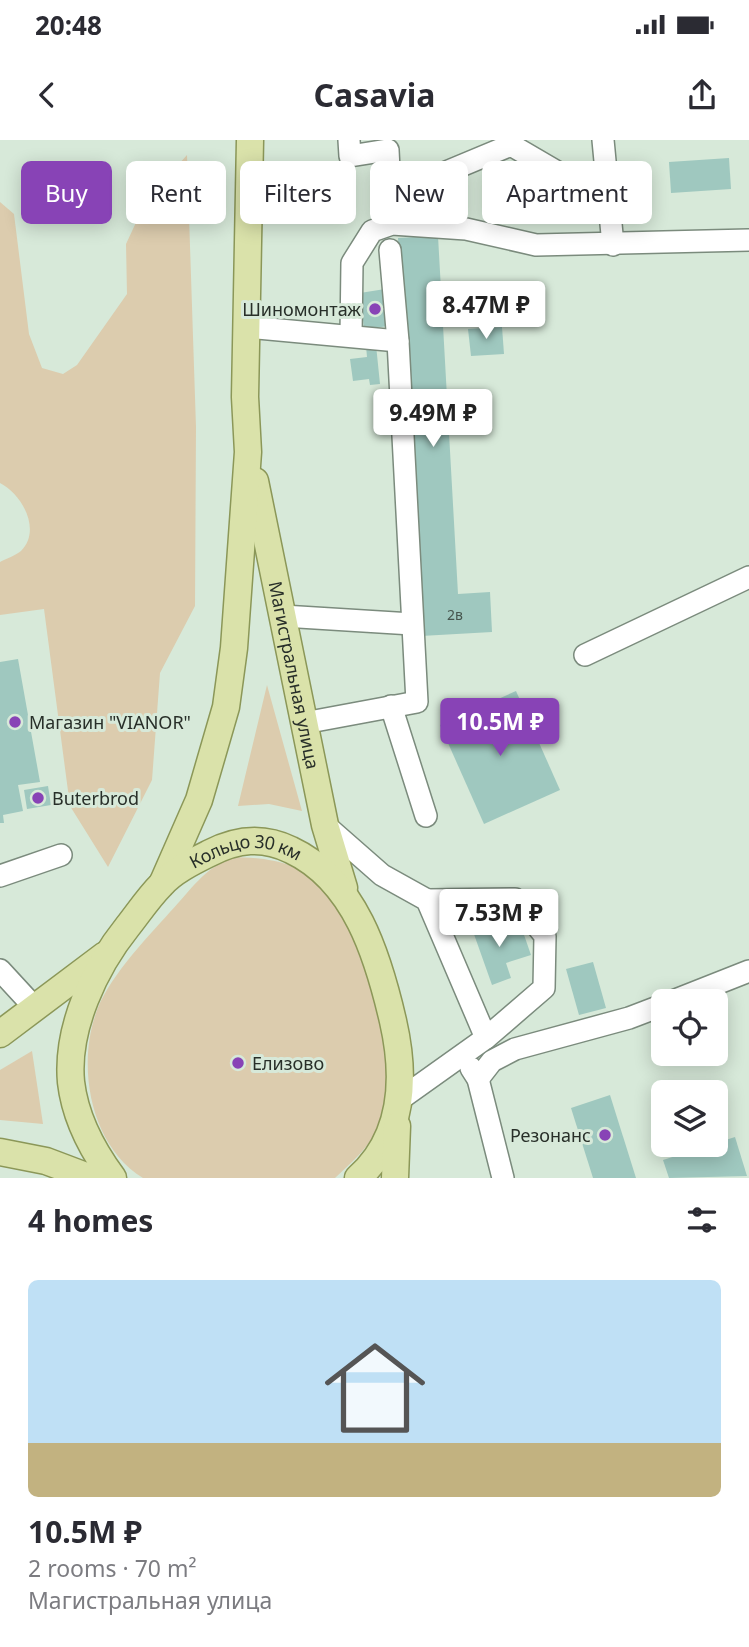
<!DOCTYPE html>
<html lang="en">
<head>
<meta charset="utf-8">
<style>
  :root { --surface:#fff; --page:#f7f7f7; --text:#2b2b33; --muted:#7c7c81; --line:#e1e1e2; --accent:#8843b6 }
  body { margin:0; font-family:"Noto Sans",sans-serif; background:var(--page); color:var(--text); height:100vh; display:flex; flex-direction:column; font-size:26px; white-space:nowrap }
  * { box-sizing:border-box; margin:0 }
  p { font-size:23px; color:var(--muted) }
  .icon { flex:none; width:38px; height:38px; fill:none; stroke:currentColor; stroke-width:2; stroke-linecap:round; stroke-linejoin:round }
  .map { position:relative; height:1038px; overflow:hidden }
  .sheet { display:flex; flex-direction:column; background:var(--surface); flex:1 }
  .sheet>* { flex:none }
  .banner { position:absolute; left:21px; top:21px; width:707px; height:63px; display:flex; gap:14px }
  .tools { position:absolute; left:651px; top:849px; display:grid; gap:14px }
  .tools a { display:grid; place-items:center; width:77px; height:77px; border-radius:10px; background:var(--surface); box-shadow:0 4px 18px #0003; font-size:35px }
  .price { position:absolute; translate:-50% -60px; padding:0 16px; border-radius:7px; background:#fff; color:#222; font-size:23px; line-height:46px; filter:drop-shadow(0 2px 4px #0008) }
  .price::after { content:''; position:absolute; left:50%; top:42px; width:21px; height:16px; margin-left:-10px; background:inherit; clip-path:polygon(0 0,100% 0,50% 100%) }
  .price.active { background:var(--accent); color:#fff }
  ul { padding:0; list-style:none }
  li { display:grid; align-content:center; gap:14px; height:371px; padding:0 28px }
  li+li { border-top:2px solid var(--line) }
  li span { display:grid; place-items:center; height:217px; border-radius:10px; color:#555 }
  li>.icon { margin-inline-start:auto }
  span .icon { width:126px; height:126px; fill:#fffc; stroke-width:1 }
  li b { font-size:30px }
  h2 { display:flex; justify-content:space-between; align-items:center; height:84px; padding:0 28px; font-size:30px }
  .pill { padding:0 24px; border-radius:10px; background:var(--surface); box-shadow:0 4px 18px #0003; font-size:24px; line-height:63px }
  .pill.active { background:var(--accent); color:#fff }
  .status { display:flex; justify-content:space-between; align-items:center; height:49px; padding:0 35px; background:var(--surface); direction:ltr }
  .status svg { height:19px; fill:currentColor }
  header { display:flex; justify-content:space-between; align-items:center; height:91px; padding:0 28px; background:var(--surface); font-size:32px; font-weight:700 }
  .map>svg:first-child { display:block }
</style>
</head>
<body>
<div class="status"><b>20:48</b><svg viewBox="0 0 49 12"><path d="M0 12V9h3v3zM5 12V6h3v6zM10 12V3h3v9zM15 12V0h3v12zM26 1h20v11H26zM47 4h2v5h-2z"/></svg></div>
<header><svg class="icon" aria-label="back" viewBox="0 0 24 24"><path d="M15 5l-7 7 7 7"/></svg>Casavia<svg class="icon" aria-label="share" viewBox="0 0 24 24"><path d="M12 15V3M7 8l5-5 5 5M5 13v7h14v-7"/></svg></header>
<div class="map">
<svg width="749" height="1038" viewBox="0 0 749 1038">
  <rect width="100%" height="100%" fill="#d7e9d9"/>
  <!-- green -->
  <g fill="#dcccae">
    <path d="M187 15 196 287 195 466 160 533 152 640 108 727 70 666 44 469 0 475V422C6 419 16 415 21 411 42 390 22 354 0 343V62L14 74 29 194 42 228 63 234 77 225 127 154 126 104 146 61Z"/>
    <path d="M267 545 302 671 269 664 238 666Z"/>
    <path d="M233 717C270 718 298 722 326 749 332 756 337 768 342 776 376 836 403 918 379 985 370 1007 352 1022 335 1038H143C92 1007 77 931 95 876 106 840 145 800 170 772 191 750 204 728 233 717Z"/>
    <path d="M32 911 43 984 0 980V930Z"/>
  </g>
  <!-- building -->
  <g fill="#9fc8bf">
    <path d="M729 18 731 49 671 53 669 22Z"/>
    <path d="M438 96 458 454 490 452 492 492 421 496 398 98Z"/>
    <path d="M385 149 390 186 364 189 360 153Z"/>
    <path d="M502 187 504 214 471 216 468 189Z"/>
    <path d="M376 205 380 244 370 245 369 239 353 241 350 219 367 217 366 206Z"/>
    <path d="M18 519 40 642 18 645 23 671 3 675 4 683H0V522Z"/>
    <path d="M516 551 560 650 484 684 440 585Z"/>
    <path d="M48 646 51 665 27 669 24 650Z"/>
    <path d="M490 777 497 797 522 789 531 815 506 823 511 838 492 845 470 783Z"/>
    <path d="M593 822 606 868 579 875 566 829Z"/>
    <path d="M610 955 636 1038H593L571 968Z"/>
    <path d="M735 997 747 1036 669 1038 663 1020Z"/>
  </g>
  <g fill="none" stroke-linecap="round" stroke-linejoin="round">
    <defs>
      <g id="minor">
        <path d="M349 0 350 16 388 10 391 69"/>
        <path d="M603 0 613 105"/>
        <path d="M391 55 511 5 566 37 608 44"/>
        <path d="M247 187 398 201"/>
        <path d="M351 195 352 123 372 91 392 84 466 89 536 105 749 100"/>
        <path d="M283 476 412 484"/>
        <path d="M585 515 749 437"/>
        <path d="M391 566 426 676"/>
        <path d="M304 583 417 562 398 201 390 110"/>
        <path d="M325 685 382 735 427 760 486 898 399 960"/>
        <path d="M0 736 61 715"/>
        <path d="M427 760 515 759 545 796 544 848 486 898"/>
        <path d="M0 830 35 868"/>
        <path d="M673 861 749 831"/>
        <path d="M471 928 478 939 503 1038"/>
        <path d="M478 939 492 921 515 909 629 878 663 865"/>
      </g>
      <g id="major">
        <path id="s1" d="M255 341 325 685 344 748"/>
        <path d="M163 742 199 660 226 567 234 508 248 312 245 257 250 0"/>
        <path d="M0 894 105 815"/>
        <path d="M0 1012 46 1021 91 1038"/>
        <path id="s2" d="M113 1038C93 1011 75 977 71 942 66 888 95 827 128 786 139 772 149 757 161 745 173 731 194 721 210 713 237 699 263 696 291 710 355 740 378 816 393 881 406 938 404 997 358 1038"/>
        <path d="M395 1038 397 986"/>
      </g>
    </defs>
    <!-- minor casing -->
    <use href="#minor" stroke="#7b8b7d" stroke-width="24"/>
    <!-- major casing -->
    <use href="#major" stroke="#8b9758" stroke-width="29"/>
    <!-- minor -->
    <use href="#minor" stroke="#fff" stroke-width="21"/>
    <!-- major -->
    <use href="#major" stroke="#dae2aa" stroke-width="26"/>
  </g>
  <!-- markers -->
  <g fill="#8843b6" stroke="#d7e9d9" stroke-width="2.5">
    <circle cx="375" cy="169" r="7"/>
    <circle cx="15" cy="582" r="7"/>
    <circle cx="38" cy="658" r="7"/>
    <circle cx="238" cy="923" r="7"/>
    <circle cx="605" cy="995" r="7"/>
  </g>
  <g text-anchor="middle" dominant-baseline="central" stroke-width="6" stroke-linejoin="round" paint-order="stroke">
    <!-- number labels -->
    <g font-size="14" fill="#46554e">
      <text x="455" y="474">2в</text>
    </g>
    <!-- poi labels -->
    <g font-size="18" fill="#282f29" stroke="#d7e9d9" text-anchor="start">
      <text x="361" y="169" text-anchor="end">Шиномонтаж</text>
      <text x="29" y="582">Магазин "VIANOR"</text>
      <text x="52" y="658">Buterbrod</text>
      <text x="252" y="923">Елизово</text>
      <text x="591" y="995" text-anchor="end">Резонанс</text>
    </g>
    <!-- street labels -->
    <g font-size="18" fill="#282f29" stroke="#d7e9d9">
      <text stroke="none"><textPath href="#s1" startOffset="198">Магистральная улица</textPath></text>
      <text stroke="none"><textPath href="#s2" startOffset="424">Кольцо 30 км</textPath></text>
    </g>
  </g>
</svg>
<div class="tools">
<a><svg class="icon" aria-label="locate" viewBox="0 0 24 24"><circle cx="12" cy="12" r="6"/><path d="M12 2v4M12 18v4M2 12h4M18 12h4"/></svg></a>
<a><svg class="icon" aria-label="layers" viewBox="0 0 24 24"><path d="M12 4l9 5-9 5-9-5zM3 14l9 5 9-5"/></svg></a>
</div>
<b class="price" style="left:486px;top:201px">8.47M ₽</b>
<b class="price" style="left:433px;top:309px">9.49M ₽</b>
<b class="price active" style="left:500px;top:618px">10.5M ₽</b>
<b class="price" style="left:499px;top:809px">7.53M ₽</b>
<div class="banner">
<a class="pill active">Buy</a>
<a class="pill">Rent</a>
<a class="pill">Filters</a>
<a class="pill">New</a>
<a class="pill">Apartment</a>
</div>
</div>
<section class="sheet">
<h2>4 homes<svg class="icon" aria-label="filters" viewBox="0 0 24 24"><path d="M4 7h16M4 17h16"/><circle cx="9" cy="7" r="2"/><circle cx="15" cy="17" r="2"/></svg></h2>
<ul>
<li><span style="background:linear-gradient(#bfe0f5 75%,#c2b280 0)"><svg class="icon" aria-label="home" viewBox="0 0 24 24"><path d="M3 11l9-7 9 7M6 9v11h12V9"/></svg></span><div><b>10.5M ₽</b><p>2 rooms · 70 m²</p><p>Магистральная улица</p></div></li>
</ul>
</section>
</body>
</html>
